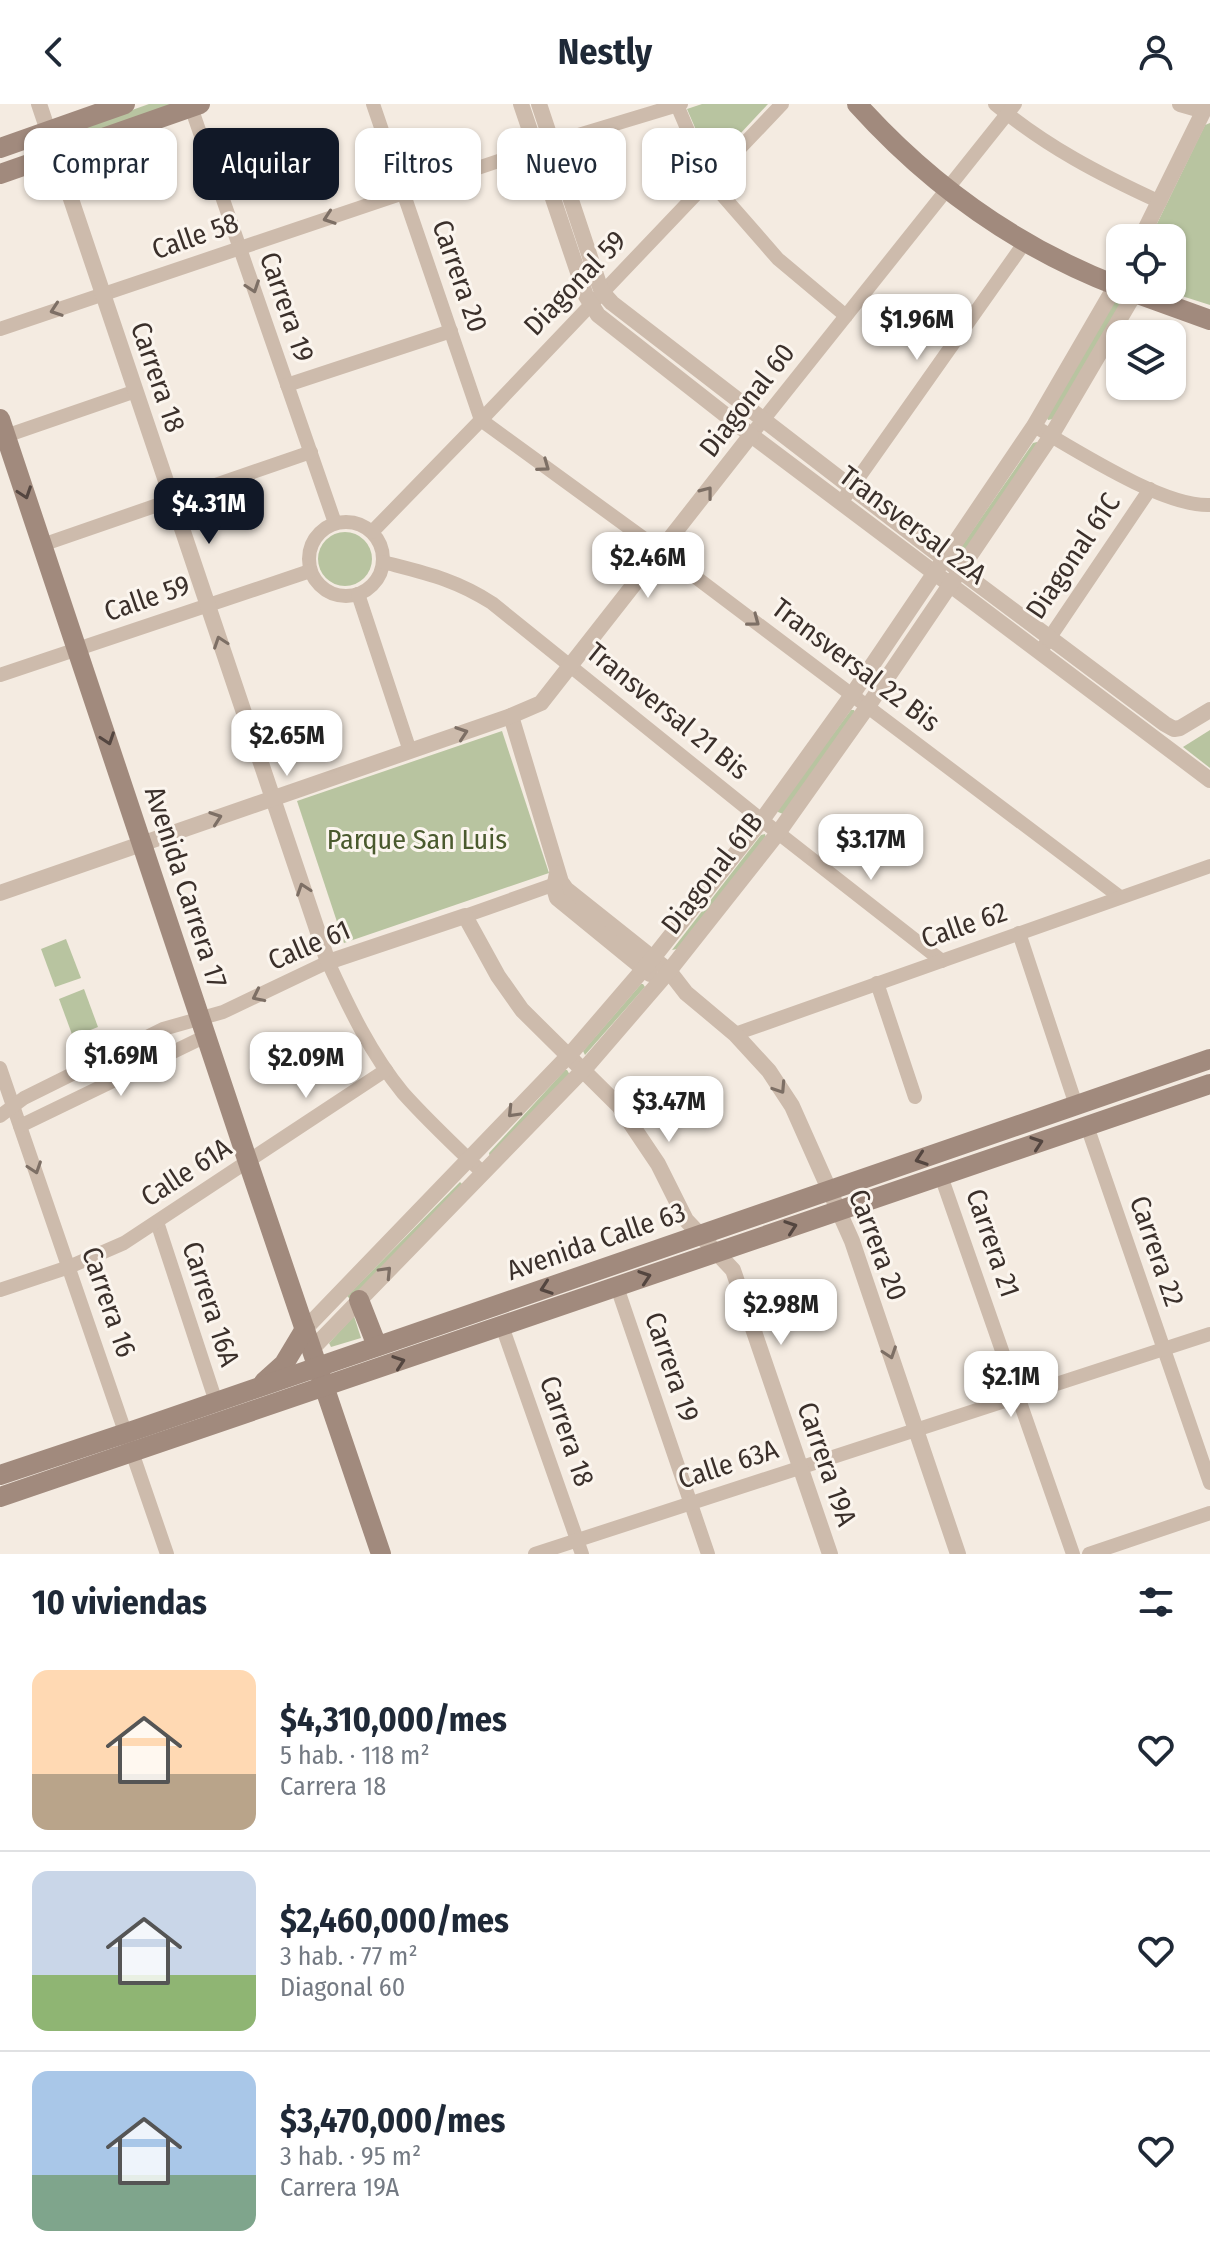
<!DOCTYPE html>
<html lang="es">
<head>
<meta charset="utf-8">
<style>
  :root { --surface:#fff; --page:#f2f2f3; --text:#1f2937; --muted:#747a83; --line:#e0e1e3; --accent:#111827 }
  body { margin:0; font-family:"Fira Sans Condensed",sans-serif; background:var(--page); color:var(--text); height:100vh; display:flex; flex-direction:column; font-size:30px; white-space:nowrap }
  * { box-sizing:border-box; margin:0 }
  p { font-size:26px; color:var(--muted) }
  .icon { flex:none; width:44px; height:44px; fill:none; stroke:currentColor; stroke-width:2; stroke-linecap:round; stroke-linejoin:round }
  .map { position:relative; height:1450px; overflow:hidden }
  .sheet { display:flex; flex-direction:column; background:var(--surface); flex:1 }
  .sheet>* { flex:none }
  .hud { position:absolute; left:24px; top:24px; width:800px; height:72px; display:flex; gap:16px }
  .fabs { position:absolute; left:1106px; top:120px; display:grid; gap:16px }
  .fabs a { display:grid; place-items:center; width:80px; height:80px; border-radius:16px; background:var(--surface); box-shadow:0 2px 6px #0004; font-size:40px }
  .price { position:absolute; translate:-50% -68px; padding:0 18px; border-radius:16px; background:#fff; color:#222; font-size:26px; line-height:52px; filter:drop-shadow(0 2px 4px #0008) }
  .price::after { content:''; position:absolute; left:50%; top:48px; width:24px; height:18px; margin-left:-12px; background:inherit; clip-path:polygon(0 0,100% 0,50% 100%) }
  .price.current { background:var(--accent); color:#fff }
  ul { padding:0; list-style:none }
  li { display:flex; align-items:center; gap:24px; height:200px; padding:0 32px }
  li+li { border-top:2px solid var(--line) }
  li span { display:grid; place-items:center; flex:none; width:224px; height:160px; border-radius:16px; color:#555 }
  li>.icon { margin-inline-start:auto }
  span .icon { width:96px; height:96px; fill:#fffc; stroke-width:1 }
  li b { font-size:34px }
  h2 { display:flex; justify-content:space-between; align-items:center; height:96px; padding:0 32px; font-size:34px }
  .chip { padding:0 28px; border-radius:16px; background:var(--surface); box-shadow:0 2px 6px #0004; font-size:28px; line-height:72px }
  .chip.current { background:var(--accent); color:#fff }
  header { display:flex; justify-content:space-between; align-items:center; height:104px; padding:0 32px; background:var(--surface); font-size:36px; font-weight:700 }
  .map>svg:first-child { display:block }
</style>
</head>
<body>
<header><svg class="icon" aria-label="back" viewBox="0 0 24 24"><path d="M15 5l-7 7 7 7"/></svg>Nestly<svg class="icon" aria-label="person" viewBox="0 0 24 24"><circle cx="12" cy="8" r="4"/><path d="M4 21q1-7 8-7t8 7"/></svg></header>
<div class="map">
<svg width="1210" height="1450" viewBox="0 0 1210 1450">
  <rect width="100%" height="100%" fill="#f4ebe1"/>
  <!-- green -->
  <g fill="#b8c4a0">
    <path d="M149 0H174L76 34 73 27Z"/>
    <path d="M702 0H768L711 61 687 5Z"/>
    <path d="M1210 19V201L1163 186H1172V134H1150L1205 21Z"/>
    <path d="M1115 195 1125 198 1053 315 1048 316 1046 312Z"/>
    <path d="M1037 338 1038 341 966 447 961 449V443L1033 339Z"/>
    <circle cx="345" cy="455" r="27"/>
    <path d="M851 606H854L855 608 783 710 778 708 777 705Z"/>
    <path d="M1210 626V664L1183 643Z"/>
    <path d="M502 627 549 769 344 839 297 697Z"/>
    <path d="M765 730 766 734 677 845 672 846 761 731Z"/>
    <path d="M66 835 81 874 55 883 41 845Z"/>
    <path d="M641 880H643L645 883 585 951 583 947Z"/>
    <path d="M84 885 98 923 73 933 59 895Z"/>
    <path d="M565 966H567L570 971 490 1054 489 1049Z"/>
    <path d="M460 1078 463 1081 351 1196 347 1192Z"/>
    <path d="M354 1212 361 1234 331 1243 329 1239Z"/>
  </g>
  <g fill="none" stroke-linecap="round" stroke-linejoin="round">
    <!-- minor -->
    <g stroke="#cdbbac" stroke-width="14">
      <path d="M373 0 481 316"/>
      <path d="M995 0C1047 43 1099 70 1160 98"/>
      <path d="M677 1 709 76 778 155 846 212"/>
      <path d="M191 3 335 419"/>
      <path d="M0 225 552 39 681 0"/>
      <path d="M287 281 451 227"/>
      <path d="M481 316 661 447 1120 793"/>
      <path d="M1034 322C1076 346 1163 403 1210 401"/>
      <path d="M751 331 1015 0"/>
      <path d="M0 334 136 287"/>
      <path d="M845 393 1025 138"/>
      <circle cx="346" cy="455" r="37"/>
      <path d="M372 428 481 316 782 0"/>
      <path d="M42 441 311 348"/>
      <path d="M383 458C425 469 455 475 492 499L754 710 942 857"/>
      <path d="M358 490 410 647"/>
      <path d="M1040 548 1150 385"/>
      <path d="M0 571 310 467"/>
      <path d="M465 812 561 778"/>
      <path d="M1019 829 1076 1001"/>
      <path d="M877 879 915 993"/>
      <path d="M735 930 1210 762"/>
      <path d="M0 964 167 1450"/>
      <path d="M0 1012 24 994 163 925 223 908 328 858C349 904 371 950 403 989 428 1017 456 1043 483 1069"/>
      <path d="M20 1022 206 932"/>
      <path d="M1087 1022 1210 1379"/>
      <path d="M941 1072 1073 1450"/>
      <path d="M157 1118 216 1298"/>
      <path d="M617 1183 708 1450"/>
      <path d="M0 1186 69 1163 124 1139 386 966"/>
      <path d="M502 1222 582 1450"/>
      <path d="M535 1450 1210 1230"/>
      <path d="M1089 1450 1210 1409"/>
    </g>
    <!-- tertiary -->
    <g stroke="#cdbbac" stroke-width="16">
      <path d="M39 0 328 858 465 812 498 872 522 906 619 1002 658 1060 686 1116 733 1166 830 1450"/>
      <path d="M521 0 586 192 598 211 751 331 1210 676"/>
      <path d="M539 0 599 180 602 188 612 199 939 451 1165 620 1174 625 1180 624 1210 606"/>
      <path d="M1180 0 1194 4 1205 3"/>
      <path d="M1141 134 1207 0"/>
      <path d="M511 612 561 778 566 785 669 867 686 889 735 930 769 967 792 1002 852 1137 958 1450"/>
      <path d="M557 769 554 784 557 794 650 870"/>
      <path d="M0 789 511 612 541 599 751 331"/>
      <path d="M305 1225 573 947 653 854 762 716 852 591 1034 322 1120 174"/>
      <path d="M312 1245 588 961 669 867 778 729 868 602 1051 332 1135 189"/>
    </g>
    <!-- secondary -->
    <g stroke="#a18a7d" stroke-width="20">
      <path d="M857 0C930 81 1018 144 1120 183"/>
      <path d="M0 44 125 0"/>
      <path d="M0 70 200 0"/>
      <path d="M1127 186 1210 216"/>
      <path d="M0 315 248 1058 381 1450"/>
      <path d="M359 1196 377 1242"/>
      <path d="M264 1278 284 1260 305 1225"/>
      <path d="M0 1371 138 1325 1210 955"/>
      <path d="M0 1393 1210 980"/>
    </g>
  </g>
  <!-- one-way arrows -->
  <defs><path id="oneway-chevron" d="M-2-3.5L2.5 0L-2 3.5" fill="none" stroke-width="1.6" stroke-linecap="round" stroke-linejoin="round" transform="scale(2)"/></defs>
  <g stroke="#7d6f65">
    <use href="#oneway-chevron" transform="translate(329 114) rotate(161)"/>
    <use href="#oneway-chevron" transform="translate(253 183) rotate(71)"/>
    <use href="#oneway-chevron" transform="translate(56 206) rotate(161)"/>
    <use href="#oneway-chevron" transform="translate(544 362) rotate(36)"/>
    <use href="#oneway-chevron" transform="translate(707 388) rotate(-52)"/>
    <use href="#oneway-chevron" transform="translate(754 517) rotate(37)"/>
    <use href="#oneway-chevron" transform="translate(220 538) rotate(-109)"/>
    <use href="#oneway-chevron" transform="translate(462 629) rotate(-19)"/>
    <use href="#oneway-chevron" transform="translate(216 714) rotate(-19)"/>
    <use href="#oneway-chevron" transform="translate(303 785) rotate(-109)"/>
    <use href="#oneway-chevron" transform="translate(258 892) rotate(154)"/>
    <use href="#oneway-chevron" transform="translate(780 984) rotate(57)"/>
    <use href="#oneway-chevron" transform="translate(513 1008) rotate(134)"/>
    <use href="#oneway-chevron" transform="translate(35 1064) rotate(71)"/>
    <use href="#oneway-chevron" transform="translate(386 1168) rotate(-46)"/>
    <use href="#oneway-chevron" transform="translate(890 1249) rotate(71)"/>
  </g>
  <g stroke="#544640">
    <use href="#oneway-chevron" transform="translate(25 389) rotate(71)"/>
    <use href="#oneway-chevron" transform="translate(108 635) rotate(71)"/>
    <use href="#oneway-chevron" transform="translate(1037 1039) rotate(-19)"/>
    <use href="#oneway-chevron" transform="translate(921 1055) rotate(161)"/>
    <use href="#oneway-chevron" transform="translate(791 1123) rotate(-19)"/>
    <use href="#oneway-chevron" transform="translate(645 1173) rotate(-19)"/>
    <use href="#oneway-chevron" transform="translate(546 1184) rotate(161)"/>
    <use href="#oneway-chevron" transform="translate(399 1258) rotate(-19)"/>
  </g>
  <g text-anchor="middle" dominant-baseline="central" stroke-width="6" stroke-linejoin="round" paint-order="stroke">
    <!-- street labels -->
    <g font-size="28" fill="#3b302b" stroke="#fbf5ee">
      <text transform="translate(195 132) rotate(-19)">Calle 58</text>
      <text transform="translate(460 172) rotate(71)">Carrera 20</text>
      <text transform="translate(575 179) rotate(-46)">Diagonal 59</text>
      <text transform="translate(287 203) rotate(71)">Carrera 19</text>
      <text transform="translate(158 273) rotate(71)">Carrera 18</text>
      <text transform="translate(747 296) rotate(-52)">Diagonal 60</text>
      <text transform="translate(913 421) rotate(37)">Transversal 22A</text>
      <text transform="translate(1073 452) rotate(-56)">Diagonal 61C</text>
      <text transform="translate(147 494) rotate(-19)">Calle 59</text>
      <text transform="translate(856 561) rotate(37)">Transversal 22 Bis</text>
      <text transform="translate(668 607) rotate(39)">Transversal 21 Bis</text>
      <text transform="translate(712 769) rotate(-52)">Diagonal 61B</text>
      <text transform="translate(186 783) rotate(72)">Avenida Carrera 17</text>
      <text transform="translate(964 821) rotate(-19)">Calle 62</text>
      <text transform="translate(309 841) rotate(-23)">Calle 61</text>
      <text transform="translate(186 1068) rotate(-33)">Calle 61A</text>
      <text transform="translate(596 1137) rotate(-19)">Avenida Calle 63</text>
      <text transform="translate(993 1139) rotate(71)">Carrera 21</text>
      <text transform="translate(878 1141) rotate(69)">Carrera 20</text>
      <text transform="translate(1157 1147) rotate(71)">Carrera 22</text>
      <text transform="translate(109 1198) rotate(71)">Carrera 16</text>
      <text transform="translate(211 1200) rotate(72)">Carrera 16A</text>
      <text transform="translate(672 1263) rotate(71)">Carrera 19</text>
      <text transform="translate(567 1327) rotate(71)">Carrera 18</text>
      <text transform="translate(728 1360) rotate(-18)">Calle 63A</text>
      <text transform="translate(827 1360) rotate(71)">Carrera 19A</text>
    </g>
    <!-- park labels -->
    <g font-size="28" fill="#4a5a2e" stroke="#fbf5ee">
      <text x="417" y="735">Parque San Luis</text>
    </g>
  </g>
</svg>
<div class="fabs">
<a><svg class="icon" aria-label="locate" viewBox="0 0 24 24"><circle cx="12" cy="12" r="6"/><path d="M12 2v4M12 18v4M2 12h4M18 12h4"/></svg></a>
<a><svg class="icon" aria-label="layers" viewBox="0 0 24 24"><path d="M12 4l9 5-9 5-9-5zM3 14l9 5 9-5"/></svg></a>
</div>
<b class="price" style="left:917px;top:258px">$1.96M</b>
<b class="price current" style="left:209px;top:442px">$4.31M</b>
<b class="price" style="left:648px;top:496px">$2.46M</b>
<b class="price" style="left:287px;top:674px">$2.65M</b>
<b class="price" style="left:871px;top:778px">$3.17M</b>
<b class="price" style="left:121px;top:994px">$1.69M</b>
<b class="price" style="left:306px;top:996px">$2.09M</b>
<b class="price" style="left:669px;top:1040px">$3.47M</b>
<b class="price" style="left:781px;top:1243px">$2.98M</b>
<b class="price" style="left:1011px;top:1315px">$2.1M</b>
<div class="hud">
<a class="chip">Comprar</a>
<a class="chip current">Alquilar</a>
<a class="chip">Filtros</a>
<a class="chip">Nuevo</a>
<a class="chip">Piso</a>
</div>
</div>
<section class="sheet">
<h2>10 viviendas<svg class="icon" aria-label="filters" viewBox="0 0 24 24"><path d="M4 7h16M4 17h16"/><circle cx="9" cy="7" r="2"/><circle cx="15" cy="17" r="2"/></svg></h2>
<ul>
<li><span style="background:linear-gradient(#ffd9b3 65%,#b9a48a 0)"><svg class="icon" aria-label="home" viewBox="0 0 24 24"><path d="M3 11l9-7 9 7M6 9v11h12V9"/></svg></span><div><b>$4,310,000/mes</b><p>5 hab. · 118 m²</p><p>Carrera 18</p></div><svg class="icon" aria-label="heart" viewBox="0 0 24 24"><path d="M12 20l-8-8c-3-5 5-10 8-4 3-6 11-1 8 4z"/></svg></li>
<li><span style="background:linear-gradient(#c9d6e8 65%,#8fb573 0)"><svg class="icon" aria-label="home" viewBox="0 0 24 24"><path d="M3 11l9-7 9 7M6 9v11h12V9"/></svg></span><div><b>$2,460,000/mes</b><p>3 hab. · 77 m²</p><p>Diagonal 60</p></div><svg class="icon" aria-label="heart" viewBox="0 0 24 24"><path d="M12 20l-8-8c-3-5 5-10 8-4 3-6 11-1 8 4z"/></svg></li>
<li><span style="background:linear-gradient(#a9c7e8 65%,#7fa58c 0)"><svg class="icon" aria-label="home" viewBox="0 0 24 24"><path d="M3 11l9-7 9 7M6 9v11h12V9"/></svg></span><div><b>$3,470,000/mes</b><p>3 hab. · 95 m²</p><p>Carrera 19A</p></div><svg class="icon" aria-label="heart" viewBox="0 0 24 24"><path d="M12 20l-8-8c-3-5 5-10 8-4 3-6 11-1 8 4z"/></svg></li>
</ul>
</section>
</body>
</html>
